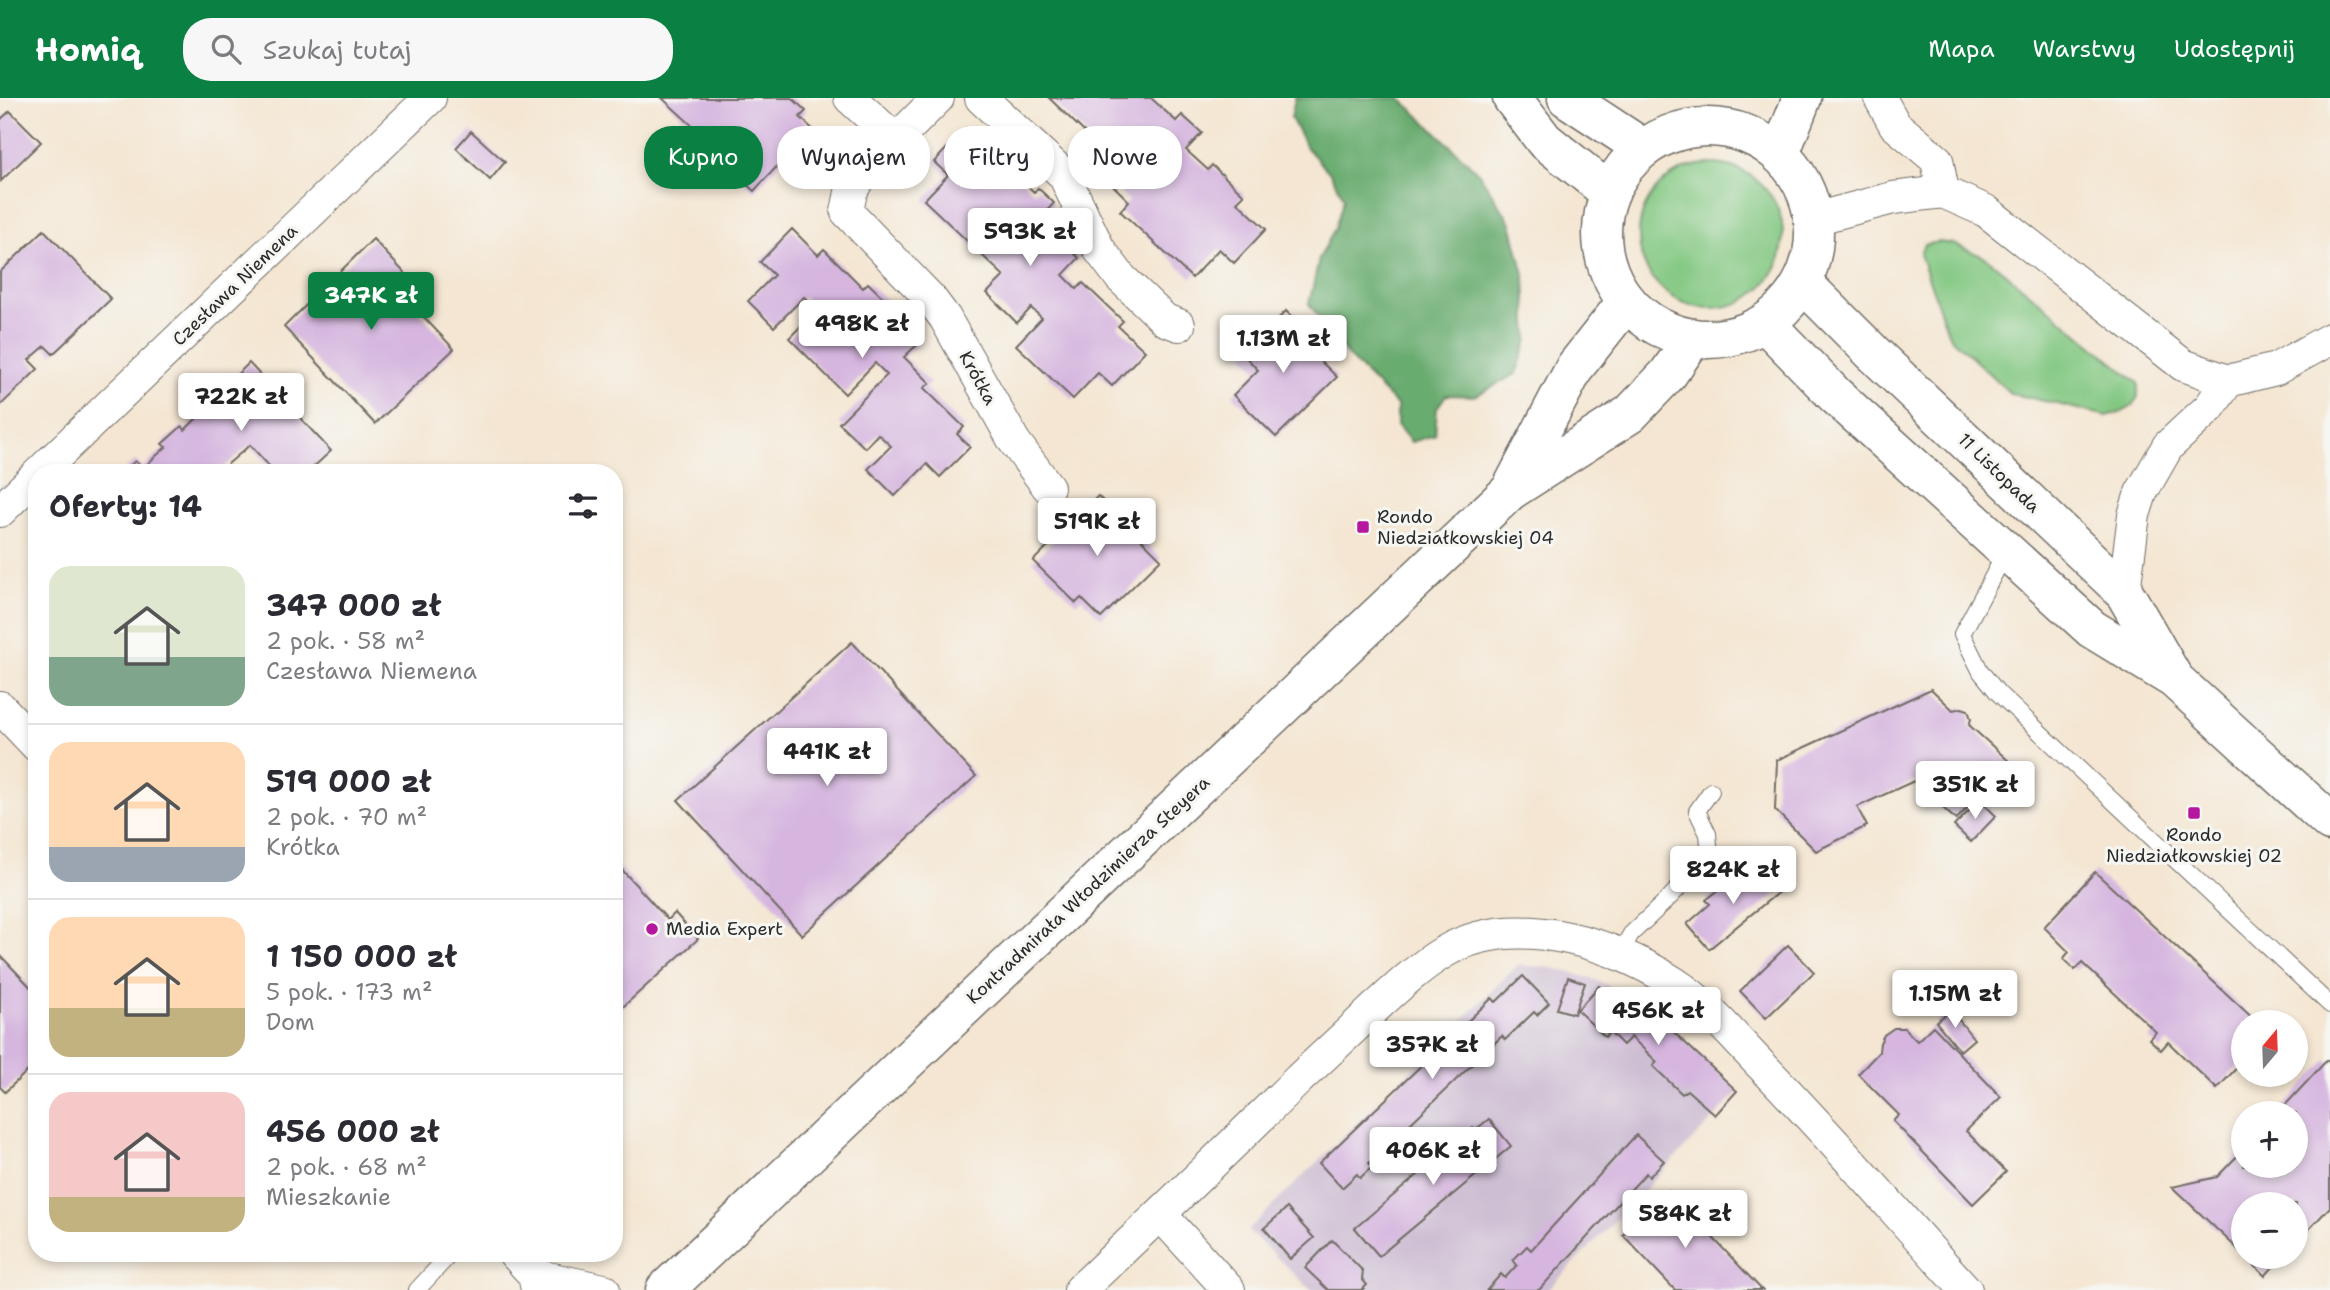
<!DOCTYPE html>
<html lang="pl">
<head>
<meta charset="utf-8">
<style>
  :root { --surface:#fff; --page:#f7f7f7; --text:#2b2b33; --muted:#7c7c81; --line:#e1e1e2; --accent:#0b8043 }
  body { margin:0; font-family:"Shantell Sans",sans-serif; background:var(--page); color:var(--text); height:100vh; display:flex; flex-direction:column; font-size:26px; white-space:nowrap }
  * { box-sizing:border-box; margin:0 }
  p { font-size:23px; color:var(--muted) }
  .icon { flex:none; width:38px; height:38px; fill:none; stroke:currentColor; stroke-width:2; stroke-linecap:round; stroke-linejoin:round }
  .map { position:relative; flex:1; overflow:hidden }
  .sheet { position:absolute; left:28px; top:366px; width:595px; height:798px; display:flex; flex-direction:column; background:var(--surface); border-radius:28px; box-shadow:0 4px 10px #0003 }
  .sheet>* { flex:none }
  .banner { position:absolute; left:644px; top:28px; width:665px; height:63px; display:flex; gap:14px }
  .needle { width:46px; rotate:19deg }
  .controls { position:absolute; left:2231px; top:912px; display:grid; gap:14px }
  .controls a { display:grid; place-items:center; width:77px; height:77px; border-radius:50%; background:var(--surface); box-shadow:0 4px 10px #0003; font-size:35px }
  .price { position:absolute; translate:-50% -60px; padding:0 16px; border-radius:7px; background:#fff; color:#222; font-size:23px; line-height:46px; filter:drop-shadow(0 2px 4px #0008) }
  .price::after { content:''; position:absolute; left:50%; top:42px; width:21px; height:16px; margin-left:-10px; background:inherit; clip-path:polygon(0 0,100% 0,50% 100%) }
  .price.active { background:var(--accent); color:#fff }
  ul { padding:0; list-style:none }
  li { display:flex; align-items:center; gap:21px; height:175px; padding:0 21px }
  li+li { border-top:2px solid var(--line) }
  li span { display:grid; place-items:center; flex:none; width:196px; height:140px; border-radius:21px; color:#555 }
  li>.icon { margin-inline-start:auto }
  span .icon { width:84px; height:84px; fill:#fffc; stroke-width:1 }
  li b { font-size:30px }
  h2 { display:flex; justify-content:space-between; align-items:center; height:84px; padding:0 21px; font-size:30px }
  .pill { padding:0 24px; border-radius:28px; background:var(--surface); box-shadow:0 4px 10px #0003; font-size:24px; line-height:63px }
  .pill.active { background:var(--accent); color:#fff }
  header { display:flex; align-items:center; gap:42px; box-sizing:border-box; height:98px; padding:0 35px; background:var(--accent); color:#fff }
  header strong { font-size:33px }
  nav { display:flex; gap:38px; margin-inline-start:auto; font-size:24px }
  .search { width:490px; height:63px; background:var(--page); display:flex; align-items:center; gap:18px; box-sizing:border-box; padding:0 24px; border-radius:28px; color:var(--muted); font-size:26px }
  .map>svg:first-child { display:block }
</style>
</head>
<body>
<header>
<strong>Homiq</strong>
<div class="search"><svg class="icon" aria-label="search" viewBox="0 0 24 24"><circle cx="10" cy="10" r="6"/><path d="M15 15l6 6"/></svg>Szukaj tutaj</div>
<nav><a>Mapa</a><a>Warstwy</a><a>Udostępnij</a></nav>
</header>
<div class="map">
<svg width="2330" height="1192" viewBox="0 0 2330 1192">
  <rect width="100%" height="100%" fill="#f6f6f2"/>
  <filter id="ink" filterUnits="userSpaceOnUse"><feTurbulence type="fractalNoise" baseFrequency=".0143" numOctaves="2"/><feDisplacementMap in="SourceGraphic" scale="14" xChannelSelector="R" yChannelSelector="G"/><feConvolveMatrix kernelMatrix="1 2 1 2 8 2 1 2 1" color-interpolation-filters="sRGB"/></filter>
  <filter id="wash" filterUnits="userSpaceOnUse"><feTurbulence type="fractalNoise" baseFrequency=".00686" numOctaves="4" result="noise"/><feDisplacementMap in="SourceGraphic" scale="28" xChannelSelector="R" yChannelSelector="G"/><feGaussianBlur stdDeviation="1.57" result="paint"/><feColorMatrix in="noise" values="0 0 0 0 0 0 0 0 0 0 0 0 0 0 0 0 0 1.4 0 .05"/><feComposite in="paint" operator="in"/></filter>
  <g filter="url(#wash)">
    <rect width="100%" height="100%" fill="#f4e6d2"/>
    <!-- industrial -->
    <path fill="#cdbed3" d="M1518 867 1554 870 1593 881 1626 896 1653 912 1739 994 1548 1192H1311L1248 1132Z"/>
    <!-- green -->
    <g fill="#82c781" stroke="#567956" stroke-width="2">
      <circle cx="1711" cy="138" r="72"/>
      <path d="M1939 144 1953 146 1987 160 2138 285V298L2134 306 2124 313 2107 318 2010 295 1949 238 1920 156 1924 147Z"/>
    </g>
    <!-- forest -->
    <path fill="#69ac6f" stroke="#4a6c4d" stroke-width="2" d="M1295 0H1400L1478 74 1511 125 1525 180 1528 242 1516 276 1475 298 1446 297 1437 310 1435 337 1411 344 1397 327V307L1349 259 1309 206 1319 161 1335 130 1344 100 1330 75 1307 50 1291 20Z"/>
    <g id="blocks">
      <!-- building -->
      <g fill="#d6b6df">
        <path d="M662 0H792L806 13 800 19 825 43 796 75 782 63 754 93 725 67 730 62Z"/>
        <path d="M1049 0H1151L1176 23 1182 17 1202 35 1186 52 1208 72 1212 67 1244 97 1237 104 1266 131 1234 165 1219 151 1192 180 1120 113 1129 103 1091 66 1104 53Z"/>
        <path d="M10 13 41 44 1 83 0 22Z"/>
        <path d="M966 30 994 57 999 50 1014 64 1008 70 1034 94 1038 90 1054 105 1034 127 1058 150 1064 145 1079 160 1063 177 1077 191 1083 185 1123 223 1118 228 1145 253 1112 288 1098 275 1073 301 1016 247 1042 220 1031 210 1017 225 987 195 1004 178 924 102 948 77 934 64Z"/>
        <path d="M471 33 505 64 490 82 456 50Z"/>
        <path d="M792 131 818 157 824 151 863 190 868 185 898 214 893 218 919 245 904 259 930 285 924 290 964 329 957 336 970 349 940 379 927 366 895 398 868 371 891 348 878 336 865 350 839 325 887 277 875 265 845 296 789 240 817 212 804 199 774 229 748 203 774 177 760 164Z"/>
        <path d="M44 132 111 201 53 256 45 248 29 262 38 271 0 308V174Z"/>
        <path d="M373 141 428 200 416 211 454 251 375 326 284 229Z"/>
        <path d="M1286 213 1319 246 1311 254 1337 279 1276 339 1233 297 1258 272 1243 256Z"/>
        <path d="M249 265 331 353 308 374H270L268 373 271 370 250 347 222 371 225 374H123L135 363 143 370 166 349 162 346 182 328 185 332 211 306 214 309 225 298 220 293Z"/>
        <path d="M1098 398 1161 461 1101 520 1081 500 1076 505 1033 463Z"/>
        <path d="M852 544 976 678 802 837 678 702Z"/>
        <path d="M1931 591 1953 612 1962 610 1968 612 1971 621 1969 627 2010 664 1956 722 1914 683 1857 709 1867 728 1816 753 1775 712 1777 662Z"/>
        <path d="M1980 702 1996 718 1971 744 1954 728Z"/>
        <path d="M614 763 668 822 675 815 698 841 614 917Z"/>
        <path d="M1759 766 1781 792 1709 851 1687 826 1710 806 1706 802 1734 780 1737 785Z"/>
        <path d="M2095 774 2257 924H2244V962L2217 991 2168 944 2161 952 2149 941 2156 934 2082 865 2075 872 2063 861 2069 854 2044 829Z"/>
        <path d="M1788 847 1814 874 1766 920 1740 893Z"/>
        <path d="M0 857 37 896V964L5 994 0 989Z"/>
        <path d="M1523 878 1549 905 1537 917 1534 914 1505 942 1502 938 1369 1065 1372 1069 1360 1080 1357 1076 1342 1090 1319 1065 1492 900 1496 904Z"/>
        <path d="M1568 879 1585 885 1574 916 1557 911Z"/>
        <path d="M1599 888 1613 901 1618 895 1631 908 1636 903 1650 916 1652 914 1737 993 1715 1017 1687 992 1682 996 1653 968 1657 964 1631 939 1623 947 1610 934 1605 939 1577 912Z"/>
        <path d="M1951 912 1974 941 1960 953 1936 924Z"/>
        <path d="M1933 928 2001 999 1966 1033 2006 1074 1973 1106 1893 1023 1899 1017 1858 976 1879 954 1880 945 1884 937 1894 930H1904L1917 943Z"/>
        <path d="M2327 962 2330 965V1109L2296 1145V1106H2244V1157L2172 1089 2217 1079 2244 1051V1068H2296V1015H2278Z"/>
        <path d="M1489 1021 1511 1048 1379 1158 1355 1130 1473 1030 1475 1032Z"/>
        <path d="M1636 1037 1664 1063 1649 1079 1646 1075 1539 1192H1487L1501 1176 1505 1180 1517 1167 1513 1162 1527 1148 1531 1152Z"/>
        <path d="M1669 1093 1762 1192H1675L1623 1137Z"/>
        <path d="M1287 1110 1314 1140 1290 1161 1264 1130Z"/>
        <path d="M1332 1142 1363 1173 1362 1181 1367 1187 1362 1192H1328L1305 1170Z"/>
        <path d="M2245 1158H2283L2265 1178Z"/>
      </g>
    </g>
  </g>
  <g filter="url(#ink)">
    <use href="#blocks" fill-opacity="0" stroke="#716c65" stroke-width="2"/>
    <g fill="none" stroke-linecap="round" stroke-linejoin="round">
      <defs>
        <g id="lane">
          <path d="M2006 454 1962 536 1981 574 1998 595 2330 907"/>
          <path d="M1619 857 1631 836 1670 799 1710 757 1708 736 1697 713 1711 693"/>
          <path d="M417 1192 451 1155"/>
        </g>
        <g id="street">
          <path d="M850 0 897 43"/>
          <path d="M938 0 860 78 851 94 847 114 930 200 945 220 1014 343 1048 389"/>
          <path d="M981 0 1064 77 1099 151 1121 180 1165 222 1179 227"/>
          <path d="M1880 0 1895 27 1937 62 1943 94"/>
          <path d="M1814 121 1893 100 1943 94 1986 113 2183 267 2228 283 2276 271 2330 241"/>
          <path d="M40 374 430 0"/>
          <path d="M0 413 37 377"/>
          <path d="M2124 494 2134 417 2141 395 2168 348 2209 310 2228 283"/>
          <path d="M0 609 37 648"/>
          <path d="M1160 1116 1229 1192"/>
          <path d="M514 1155 534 1177 537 1192"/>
          <path d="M534 1177 604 1192"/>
          <path d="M1080 1192C1154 1122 1227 1052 1299 981 1325 957 1350 933 1376 909 1398 889 1419 869 1444 854 1517 811 1623 847 1686 893 1715 915 1739 945 1765 971 1834 1042 1899 1118 1966 1192"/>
        </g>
        <g id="secondary">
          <path d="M1512 0 1544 42 1610 95"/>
          <path d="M1567 0 1643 50"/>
          <circle cx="1708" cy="135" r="106"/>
          <path d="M1780 56 1802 0"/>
          <path d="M1803 185 1873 255 2124 494 2173 579"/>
          <path d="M1765 225 1835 297 2092 531 2174 581 2330 724"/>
          <path d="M1511 391 1575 269 1627 203"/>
          <path d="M665 1192 1510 393 1630 316 1668 276 1693 240"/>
        </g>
      </defs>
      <!-- lane casing -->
      <use href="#lane" stroke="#716c65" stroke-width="18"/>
      <!-- street casing -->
      <use href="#street" stroke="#716c65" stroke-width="34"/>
      <!-- secondary casing -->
      <use href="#secondary" stroke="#716c65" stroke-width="41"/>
      <!-- lane -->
      <use href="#lane" stroke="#fff" stroke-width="16"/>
      <!-- street -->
      <use href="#street" stroke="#fff" stroke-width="32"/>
      <!-- secondary -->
      <use href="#secondary" stroke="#fff" stroke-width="38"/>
    </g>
  </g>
  <!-- markers -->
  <g fill="#b5179e" stroke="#f6f6f2" stroke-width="2.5">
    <rect x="1356" y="422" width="14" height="14" rx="3.5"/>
    <rect x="2187" y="708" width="14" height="14" rx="3.5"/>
    <circle cx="652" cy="831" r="7"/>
  </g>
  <g text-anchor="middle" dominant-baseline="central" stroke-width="6" stroke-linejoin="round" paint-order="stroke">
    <!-- street labels -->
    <g font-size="18" fill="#2b2b2b" stroke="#f6f6f2">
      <text transform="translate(235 187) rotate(-44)">Czesława Niemena</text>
      <text transform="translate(978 280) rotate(61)">Krótka</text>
      <text transform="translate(1999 375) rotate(44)">11 Listopada</text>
      <text transform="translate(1088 792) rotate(-43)">Kontradmirała Włodzimierza Steyera</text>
    </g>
    <!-- poi labels -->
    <g font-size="18" fill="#2b2b2b" stroke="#f6f6f2" text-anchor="start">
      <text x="1377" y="419">Rondo<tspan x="1377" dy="21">Niedziałkowskiej 04</tspan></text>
      <text x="2194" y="737" text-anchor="middle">Rondo<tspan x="2194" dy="21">Niedziałkowskiej 02</tspan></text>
      <text x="666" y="831">Media Expert</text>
    </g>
  </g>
</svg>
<div class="controls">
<a><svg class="needle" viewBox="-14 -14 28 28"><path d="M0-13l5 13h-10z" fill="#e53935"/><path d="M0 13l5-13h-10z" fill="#7c7c81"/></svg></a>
<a>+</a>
<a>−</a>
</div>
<b class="price" style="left:1030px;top:170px">593K zł</b>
<b class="price active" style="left:371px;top:234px">347K zł</b>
<b class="price" style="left:862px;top:262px">498K zł</b>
<b class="price" style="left:1283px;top:277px">1.13M zł</b>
<b class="price" style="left:241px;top:335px">722K zł</b>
<b class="price" style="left:1097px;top:460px">519K zł</b>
<b class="price" style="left:827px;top:690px">441K zł</b>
<b class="price" style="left:1975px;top:723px">351K zł</b>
<b class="price" style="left:1733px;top:808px">824K zł</b>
<b class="price" style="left:1955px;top:932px">1.15M zł</b>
<b class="price" style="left:1658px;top:949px">456K zł</b>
<b class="price" style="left:1432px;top:983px">357K zł</b>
<b class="price" style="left:1433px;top:1089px">406K zł</b>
<b class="price" style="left:1685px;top:1152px">584K zł</b>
<div class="banner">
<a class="pill active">Kupno</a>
<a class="pill">Wynajem</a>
<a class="pill">Filtry</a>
<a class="pill">Nowe</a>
</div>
<section class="sheet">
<h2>Oferty: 14<svg class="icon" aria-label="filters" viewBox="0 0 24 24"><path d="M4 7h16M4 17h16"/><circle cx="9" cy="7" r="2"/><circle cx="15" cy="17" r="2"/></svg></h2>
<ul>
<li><span style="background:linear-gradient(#dfe7d0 65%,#7fa58c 0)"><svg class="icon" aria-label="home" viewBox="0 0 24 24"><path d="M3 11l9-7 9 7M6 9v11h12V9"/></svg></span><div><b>347 000 zł</b><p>2 pok. · 58 m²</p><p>Czesława Niemena</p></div></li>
<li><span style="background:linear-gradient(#ffd9b3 75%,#9aa5b1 0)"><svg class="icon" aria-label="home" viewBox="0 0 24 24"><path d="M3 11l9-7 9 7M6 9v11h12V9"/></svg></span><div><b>519 000 zł</b><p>2 pok. · 70 m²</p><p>Krótka</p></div></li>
<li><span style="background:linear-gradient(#ffd9b3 65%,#c2b280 0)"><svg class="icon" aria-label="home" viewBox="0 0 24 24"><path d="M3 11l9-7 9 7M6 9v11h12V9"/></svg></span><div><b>1 150 000 zł</b><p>5 pok. · 173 m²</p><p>Dom</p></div></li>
<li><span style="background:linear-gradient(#f6c9c9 75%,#c2b280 0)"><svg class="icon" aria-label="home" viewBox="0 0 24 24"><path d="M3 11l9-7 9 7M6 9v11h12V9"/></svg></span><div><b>456 000 zł</b><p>2 pok. · 68 m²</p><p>Mieszkanie</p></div></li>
</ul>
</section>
</div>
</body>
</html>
